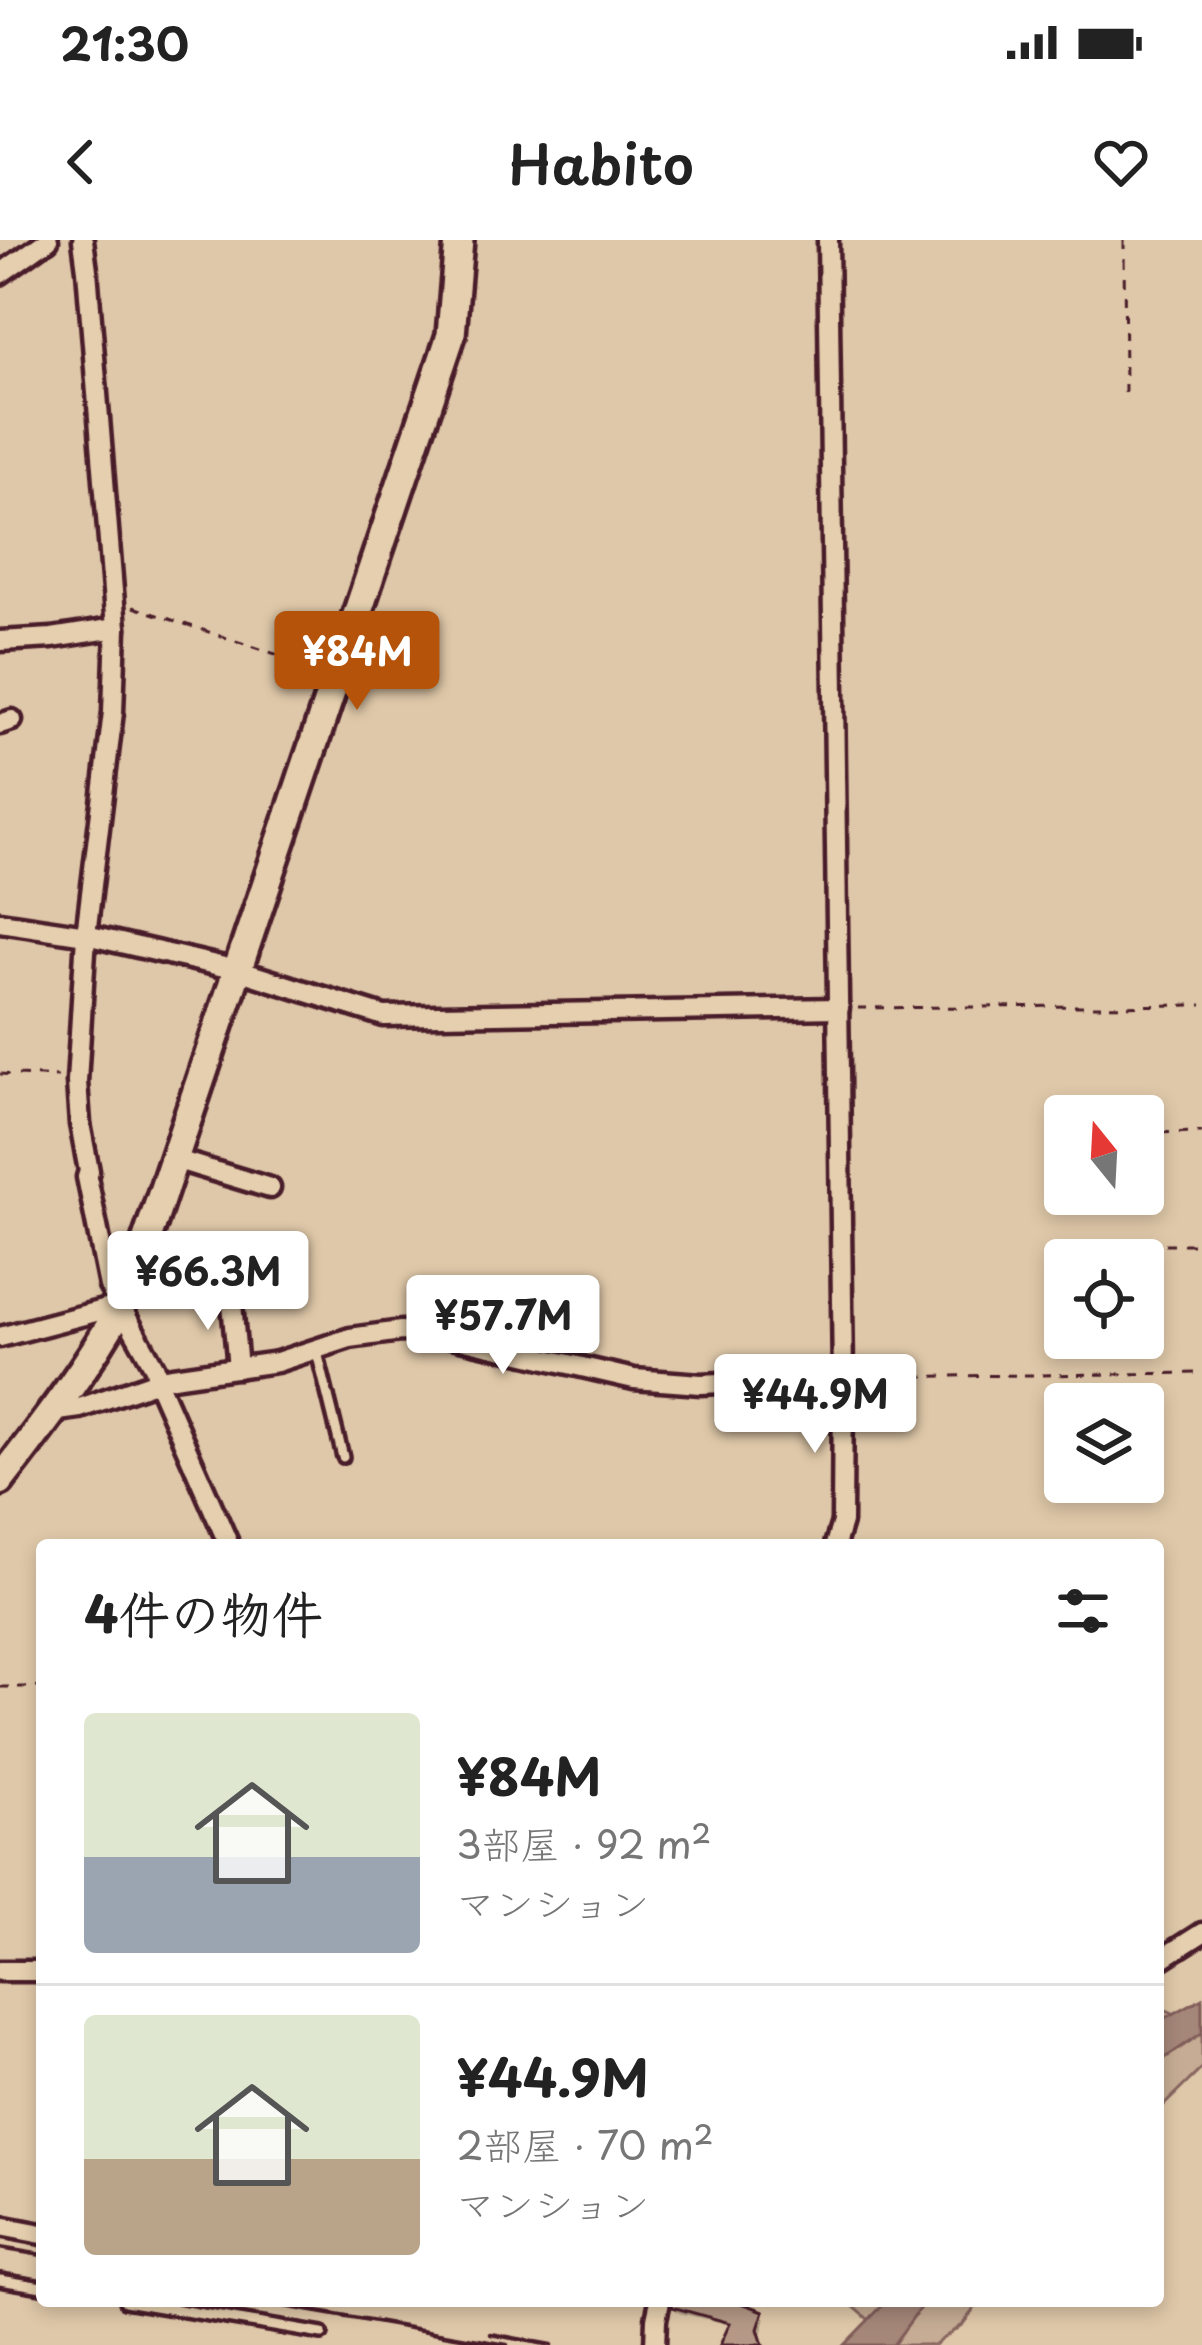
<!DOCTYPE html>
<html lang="ja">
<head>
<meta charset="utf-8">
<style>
  :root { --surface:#fff; --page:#f6f6f6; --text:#222; --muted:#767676; --line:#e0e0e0; --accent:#b45309 }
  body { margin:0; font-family:"Playpen Sans","Klee One",sans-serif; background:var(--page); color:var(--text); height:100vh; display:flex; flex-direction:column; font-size:45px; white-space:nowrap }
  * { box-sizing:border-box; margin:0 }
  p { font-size:39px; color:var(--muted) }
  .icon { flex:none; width:66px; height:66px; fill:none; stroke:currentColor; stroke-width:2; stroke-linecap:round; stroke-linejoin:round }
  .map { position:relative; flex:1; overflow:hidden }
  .panel { position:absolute; left:36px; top:1299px; width:1128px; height:768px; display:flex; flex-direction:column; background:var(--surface); border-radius:12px; box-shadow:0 6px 18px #0003 }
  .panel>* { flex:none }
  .needle { width:78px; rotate:342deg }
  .fabs { position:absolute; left:1044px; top:855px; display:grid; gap:24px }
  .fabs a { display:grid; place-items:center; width:120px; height:120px; border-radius:12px; background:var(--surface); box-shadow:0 6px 18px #0003; font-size:60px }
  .price { position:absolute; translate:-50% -102px; padding:0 27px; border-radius:12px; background:#fff; color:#222; font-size:39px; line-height:78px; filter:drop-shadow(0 3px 6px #0008) }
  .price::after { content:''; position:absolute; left:50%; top:72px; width:36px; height:27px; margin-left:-18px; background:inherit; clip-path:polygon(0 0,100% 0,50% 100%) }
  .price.selected { background:var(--accent); color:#fff }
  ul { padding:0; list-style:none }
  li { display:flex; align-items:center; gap:36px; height:300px; padding:0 48px }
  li+li { border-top:3px solid var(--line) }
  li span { display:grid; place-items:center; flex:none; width:336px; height:240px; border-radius:12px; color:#555 }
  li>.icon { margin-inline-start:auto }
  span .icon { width:144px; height:144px; fill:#fffc; stroke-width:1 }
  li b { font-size:51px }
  h2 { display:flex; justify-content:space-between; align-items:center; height:144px; padding:0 48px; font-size:51px }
  .status { display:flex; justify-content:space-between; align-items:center; height:84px; padding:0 60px; background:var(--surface); direction:ltr }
  .status svg { height:33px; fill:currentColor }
  header { display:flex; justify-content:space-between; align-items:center; height:156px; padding:0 48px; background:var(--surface); font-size:54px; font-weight:600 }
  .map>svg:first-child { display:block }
</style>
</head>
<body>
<div class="status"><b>21:30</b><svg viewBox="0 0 49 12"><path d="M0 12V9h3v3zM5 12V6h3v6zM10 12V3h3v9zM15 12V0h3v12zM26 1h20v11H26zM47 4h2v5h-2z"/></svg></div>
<header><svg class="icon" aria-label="back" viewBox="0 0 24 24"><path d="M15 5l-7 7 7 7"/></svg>Habito<svg class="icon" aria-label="heart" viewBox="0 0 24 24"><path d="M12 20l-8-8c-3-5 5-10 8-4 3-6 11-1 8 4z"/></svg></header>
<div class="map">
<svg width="1202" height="2105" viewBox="0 0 1202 2105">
  <rect width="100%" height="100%" fill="#dfc8a9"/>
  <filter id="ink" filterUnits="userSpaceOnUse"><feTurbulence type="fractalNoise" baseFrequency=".00833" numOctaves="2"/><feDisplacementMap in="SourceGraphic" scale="24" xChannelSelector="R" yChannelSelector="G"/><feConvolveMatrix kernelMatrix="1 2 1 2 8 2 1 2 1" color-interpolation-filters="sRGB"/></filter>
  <g filter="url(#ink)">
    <!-- green -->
    <g fill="#c6ac94" stroke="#886660" stroke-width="3">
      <path d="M1162 1768 1202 1786V1828L1158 1871V1771Z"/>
      <path d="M855 2061H980L963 2084 934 2105H892L894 2102 851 2064Z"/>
    </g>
    <!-- water -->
    <g fill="#a58779" stroke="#815d5a" stroke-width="3">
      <path d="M1202 1758V1793L1158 1823V1784L1161 1781 1158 1771 1166 1778Z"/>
      <path d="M887 2061H925L893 2105H844Z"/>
    </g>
    <!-- shadow -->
    <path fill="#0003" d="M676 2061H727L762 2074 766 2078 761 2095 764 2105H724L732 2085 679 2073 675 2069Z"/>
    <!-- building -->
    <path fill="#b59986" stroke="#4a1f2b" stroke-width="3" d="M673 2061H736L764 2071 758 2089 763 2105H720L730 2083 672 2067Z"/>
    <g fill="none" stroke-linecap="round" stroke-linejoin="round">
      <defs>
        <g id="lane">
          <path d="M316 1108 343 1217"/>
          <path d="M0 2040 42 2047"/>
          <path d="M125 2061 322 2094"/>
        </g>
        <g id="street">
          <path d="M83 0 87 30 116 388 113 472 86 695 77 842 80 884 89 931 87 937 109 1046 155 1128 157 1141 229 1305"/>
          <path d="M828 0 843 1137 842 1282 835 1305"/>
          <path d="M0 34 48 0"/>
          <path d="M0 401 52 398 116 388"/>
          <path d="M0 484 12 480"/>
          <path d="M0 682 86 695 237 730 384 776 839 768"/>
          <path d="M174 919 270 948"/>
          <path d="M231 1053 238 1128"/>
          <path d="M0 1097 122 1065"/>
          <path d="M51 1172 80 1168 166 1138 277 1122 350 1098 401 1091 439 1094 634 1139 701 1144 843 1137"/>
          <path d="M1158 1721 1202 1693"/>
          <path d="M0 1731H42"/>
          <path d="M0 1986 42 1994"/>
          <path d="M655 2105 656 2079 660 2061"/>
        </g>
        <path id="secondary" d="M0 1241C42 1186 86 1130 119 1070 128 1054 134 1035 141 1017L451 95 459 0"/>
      </defs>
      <!-- lane casing -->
      <use href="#lane" stroke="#4a1f2b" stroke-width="18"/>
      <!-- street casing -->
      <use href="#street" stroke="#4a1f2b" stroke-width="27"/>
      <!-- secondary casing -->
      <use href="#secondary" stroke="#4a1f2b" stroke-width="36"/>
      <!-- path -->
      <g stroke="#4a1f2b" stroke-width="3" stroke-dasharray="9 9" stroke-linecap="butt">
        <path d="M1124 0 1125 155"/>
        <path d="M133 367 318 428"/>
        <path d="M858 768 1202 765"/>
        <path d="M0 834 58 837"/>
        <path d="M1143 893 1202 892"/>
        <path d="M1061 894H1065"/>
        <path d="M1165 1004H1202"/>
        <path d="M862 1137 1202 1133"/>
        <path d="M0 1447H42"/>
      </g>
      <!-- lane -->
      <use href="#lane" stroke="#e5cfae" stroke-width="9"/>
      <!-- street -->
      <use href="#street" stroke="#e5cfae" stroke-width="18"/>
      <!-- secondary -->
      <use href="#secondary" stroke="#e5cfae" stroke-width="27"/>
      <!-- rail -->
      <g stroke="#4a1f2b" stroke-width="4.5">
        <path d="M0 2008 42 2015"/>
        <path d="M255 2061 507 2105"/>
        <path d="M491 2094 551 2105"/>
      </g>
    </g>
  </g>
</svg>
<div class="fabs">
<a><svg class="needle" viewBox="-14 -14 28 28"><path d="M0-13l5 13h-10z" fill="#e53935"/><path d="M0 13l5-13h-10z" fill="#767676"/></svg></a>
<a><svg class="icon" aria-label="locate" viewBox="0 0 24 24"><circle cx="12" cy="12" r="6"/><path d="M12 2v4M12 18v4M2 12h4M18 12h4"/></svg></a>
<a><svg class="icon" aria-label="layers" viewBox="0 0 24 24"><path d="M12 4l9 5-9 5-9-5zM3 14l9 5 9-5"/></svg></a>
</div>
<b class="price selected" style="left:357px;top:473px">¥84M</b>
<b class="price" style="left:208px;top:1093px">¥66.3M</b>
<b class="price" style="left:503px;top:1137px">¥57.7M</b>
<b class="price" style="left:815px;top:1216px">¥44.9M</b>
<section class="panel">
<h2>4件の物件<svg class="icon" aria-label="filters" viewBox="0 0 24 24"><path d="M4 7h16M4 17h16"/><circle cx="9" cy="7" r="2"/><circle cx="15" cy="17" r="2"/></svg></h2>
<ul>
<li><span style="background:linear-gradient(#dfe7d0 60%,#9aa5b1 0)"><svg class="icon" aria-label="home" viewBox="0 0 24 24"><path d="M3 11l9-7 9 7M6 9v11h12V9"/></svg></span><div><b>¥84M</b><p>3部屋 · 92 m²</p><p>マンション</p></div></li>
<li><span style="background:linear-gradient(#dfe7d0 60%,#b9a48a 0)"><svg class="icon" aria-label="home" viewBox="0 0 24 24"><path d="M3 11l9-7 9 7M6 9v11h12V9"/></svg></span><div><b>¥44.9M</b><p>2部屋 · 70 m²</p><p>マンション</p></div></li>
</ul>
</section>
</div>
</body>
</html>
